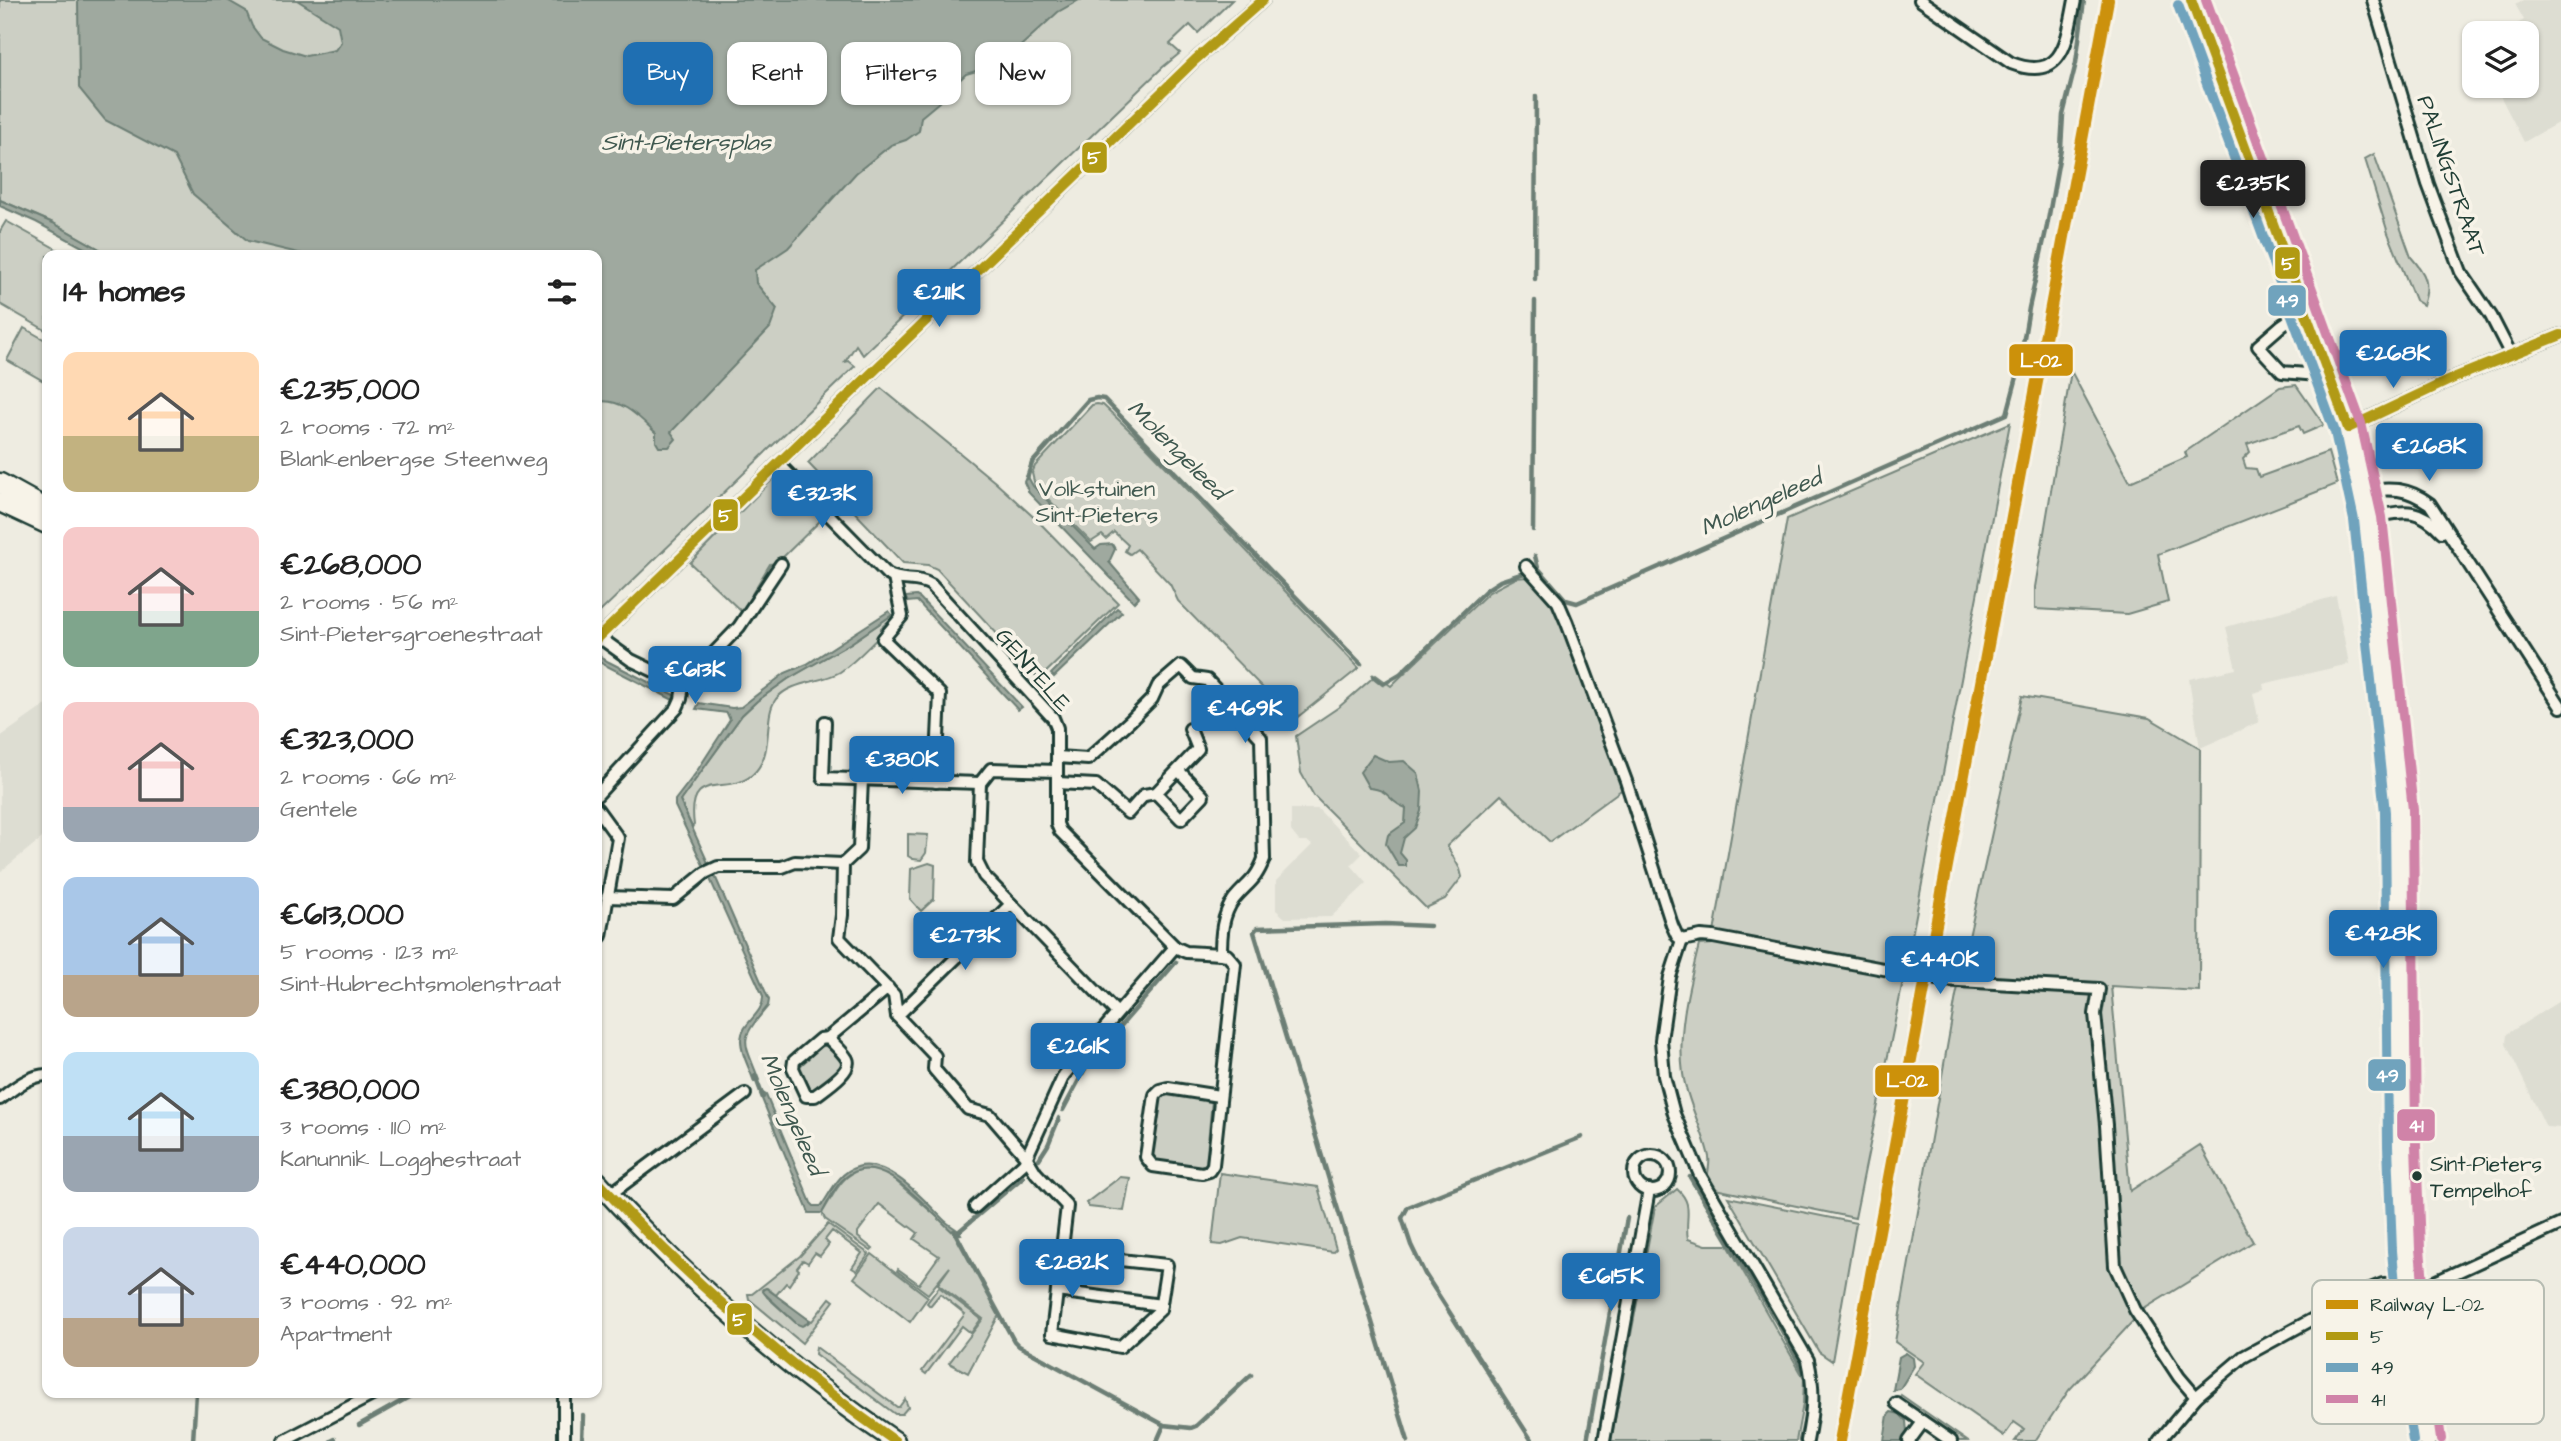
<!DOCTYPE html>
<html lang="en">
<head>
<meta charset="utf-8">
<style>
  :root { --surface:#fff; --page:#f2f2f2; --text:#222; --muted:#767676; --accent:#1f6fb2 }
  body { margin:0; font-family:"Architects Daughter",sans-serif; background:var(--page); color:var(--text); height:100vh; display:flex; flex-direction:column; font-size:26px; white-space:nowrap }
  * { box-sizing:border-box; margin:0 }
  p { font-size:23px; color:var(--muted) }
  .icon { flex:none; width:38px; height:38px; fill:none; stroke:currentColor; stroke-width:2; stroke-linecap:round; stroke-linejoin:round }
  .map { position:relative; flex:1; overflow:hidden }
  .drawer { position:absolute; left:42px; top:250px; width:560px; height:1148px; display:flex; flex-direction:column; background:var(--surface); border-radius:14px; box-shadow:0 2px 5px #0004 }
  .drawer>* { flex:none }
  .banner { position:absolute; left:623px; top:42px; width:665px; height:63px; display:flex; gap:14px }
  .fabs { position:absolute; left:2462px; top:21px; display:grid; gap:14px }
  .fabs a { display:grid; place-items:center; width:77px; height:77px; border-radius:14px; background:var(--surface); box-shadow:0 2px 5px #0004; font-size:35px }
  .price { position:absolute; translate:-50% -60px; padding:0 16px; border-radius:7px; background:var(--accent); color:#fff; font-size:23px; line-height:46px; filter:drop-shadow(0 2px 4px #0008) }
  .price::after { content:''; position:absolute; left:50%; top:42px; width:21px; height:16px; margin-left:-10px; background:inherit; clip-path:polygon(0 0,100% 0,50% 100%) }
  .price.current { background:#222; color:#fff }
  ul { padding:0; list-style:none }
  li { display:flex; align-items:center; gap:21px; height:175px; padding:0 21px }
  li span { display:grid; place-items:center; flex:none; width:196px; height:140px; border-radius:14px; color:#555 }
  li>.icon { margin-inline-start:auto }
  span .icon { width:84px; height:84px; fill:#fffc; stroke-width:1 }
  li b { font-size:30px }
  h2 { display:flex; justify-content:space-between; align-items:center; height:84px; padding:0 21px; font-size:30px }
  .chip { padding:0 24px; border-radius:14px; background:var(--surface); box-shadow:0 2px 5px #0004; font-size:24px; line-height:63px }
  .chip.current { background:var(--accent); color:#fff }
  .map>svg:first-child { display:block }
</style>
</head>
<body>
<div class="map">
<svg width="2561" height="1441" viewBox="0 0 2561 1441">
  <rect width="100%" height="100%" fill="#eeece1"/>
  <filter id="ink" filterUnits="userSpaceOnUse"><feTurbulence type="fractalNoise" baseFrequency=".0143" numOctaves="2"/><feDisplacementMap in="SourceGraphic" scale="14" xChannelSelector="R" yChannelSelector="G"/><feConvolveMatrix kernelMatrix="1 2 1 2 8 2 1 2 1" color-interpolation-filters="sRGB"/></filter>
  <g filter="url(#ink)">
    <!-- built -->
    <g fill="#ddddd2">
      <path d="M2523 0H2561V121L2524 142 2495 86H2527V33H2501L2524 20 2515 4Z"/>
      <path d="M2336 596 2349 664 2263 684 2264 690 2253 693 2259 722 2200 748 2189 679 2236 669 2226 627Z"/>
      <path d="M47 704V834L0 872V737Z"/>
      <path d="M1291 809H1318L1362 854 1351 865 1367 883 1331 917 1285 918 1276 910V881L1312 845 1307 841H1299L1291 831Z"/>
      <path d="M2561 1000V1128L2546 1127 2506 1044 2507 1034Z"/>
    </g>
    <!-- green -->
    <g fill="#cccfc4" stroke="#76867c" stroke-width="2">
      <path d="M0 0H1232L1198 33 1190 25 1170 44 1180 53 1163 67 863 355 856 345 845 362 849 361 855 366 597 615V256L110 255 53 223 0 200Z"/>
      <path d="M2374 154 2411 257C2425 273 2431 283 2423 305L2415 300 2388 233 2365 159Z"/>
      <path d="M6 221 67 255 47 256V331L0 304V231Z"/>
      <path d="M24 328 47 341V383L7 360Z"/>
      <path d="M2071 371 2130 482 2187 457 2185 452 2280 387 2296 385 2324 425 2303 434 2299 426 2247 444 2250 452 2243 459 2246 468 2256 469 2259 477 2328 452 2337 484 2158 554 2168 602 2127 614 2035 609V587Z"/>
      <path d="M881 388 995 482 1039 522 1118 603 1039 679 937 569 928 565 903 563 808 463Z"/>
      <path d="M1097 404 1103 405 1141 441 1359 668 1294 720 1178 601 1170 584 1137 549 1130 554 1125 551 1128 545 1114 532 1106 539 1102 535 1091 542 1035 486 1032 473 1035 466 1092 405Z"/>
      <path d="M2010 423 1907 962 1855 1218 1710 1188C1704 1179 1711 1167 1709 1157 1703 1129 1687 1102 1683 1074 1677 1031 1689 986 1699 945L1712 944 1787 519Z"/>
      <path d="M776 476 785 479 823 518 777 563 770 564 752 594 753 599 742 612 690 563Z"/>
      <path d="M1527 577 1553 603 1624 788 1550 842 1501 795 1447 846 1460 869 1462 877 1445 899 1426 908 1314 796 1301 773 1296 736 1339 707 1376 675 1391 686 1489 592 1516 578Z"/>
      <path d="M892 615 894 616 881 628V635C868 647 855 662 840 672 821 683 791 681 776 699 763 716 774 750 756 771 732 800 686 764 694 825L692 827 680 801 742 715 757 701 788 679 851 643Z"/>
      <path d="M2022 696 2149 718 2200 748 2199 991 2111 986 2130 1191 2200 1145 2253 1242 2144 1309 2069 1390 2035 1441H2015L2024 1429 2014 1422 2004 1436 1915 1374 1924 1362 1895 1342 1956 996Z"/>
      <path d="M908 834 928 835 926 853 921 860 913 859 908 856Z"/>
      <path d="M929 863 935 865 934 899 921 911 910 899 911 869Z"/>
      <path d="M823 1045C832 1046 842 1057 841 1066L815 1091H810L799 1067Z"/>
      <path d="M1167 1093 1212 1100 1206 1164 1199 1167 1154 1160 1151 1156 1160 1097Z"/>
      <path d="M862 1169 879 1170 889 1175 958 1235 999 1315 968 1373 949 1363 983 1319 938 1284 950 1267 928 1294 897 1271 898 1269 919 1284 939 1256 914 1239 918 1233 879 1204 858 1232V1237L873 1249 871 1251 825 1219 822 1213C834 1195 840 1175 862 1169Z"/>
      <path d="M1220 1173 1318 1187 1336 1249 1333 1252 1242 1238 1222 1245 1212 1244Z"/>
      <path d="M1120 1177 1130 1178 1124 1211 1089 1207 1086 1203Z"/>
      <path d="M1677 1189C1695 1205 1684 1218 1688 1239L1706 1245H1728L1804 1378 1803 1404 1796 1441H1611L1655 1207Z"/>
      <path d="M1728 1197 1856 1223 1832 1361 1819 1352Z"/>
      <path d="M828 1224 869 1254 857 1271 852 1268 862 1253 832 1231 825 1240 829 1244 820 1256 815 1253 808 1263 803 1260 797 1268 799 1270 789 1285 786 1283 776 1295 767 1288 763 1289 767 1297 797 1324 809 1322 808 1319 812 1321 830 1298 834 1301 802 1343 749 1299 748 1294H752L800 1256Z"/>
      <path d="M872 1254 928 1297 910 1322 854 1278Z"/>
      <path d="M939 1287 981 1319 971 1333 962 1326 926 1374 922 1371 965 1314 940 1294 930 1306 927 1303Z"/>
      <path d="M816 1347 897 1407H899L905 1399 908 1407 902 1414H895L815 1354Z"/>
      <path d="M1901 1395 1967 1441H1956L1898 1400Z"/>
    </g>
    <!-- water -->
    <g fill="#9fa99f" stroke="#6c7e74" stroke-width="2">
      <path d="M78 0H227L246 11 252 26 261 38 283 49 306 56 335 50 341 42 338 26 297 0H1079L1058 12 1012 54 990 67 966 74 953 86 950 93 921 117 919 131 906 140 891 145 856 173 788 248 755 270 756 283 777 309 770 328 671 432 676 439 669 447H659L656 442V433C640 418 621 397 597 402V256H311L248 241 193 194 174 156 105 120 79 88Z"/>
      <path d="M0 200 53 223 110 255H97L36 222 0 206Z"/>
      <path d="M1027 475 1033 486 1095 549 1101 545 1112 544 1115 549 1109 562 1139 597 1134 602 1029 493 1024 482Z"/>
      <path d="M916 596 920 598 1022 707 1018 710 917 601 908 602 905 597Z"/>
      <path d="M1117 608 1122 612 1054 677 1051 674Z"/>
      <path d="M889 611 892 615 851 643 788 679 757 701 742 715 680 801 709 865 704 867 675 806V800L695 774 730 720 727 713 696 709 699 703 732 708 741 707 785 673 807 664Z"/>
      <path d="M597 651 600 654 599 656 609 662 676 696 675 701 597 661Z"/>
      <path d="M1373 755 1389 762 1404 761 1418 773 1422 791 1421 811 1415 828 1404 838 1400 853 1406 860V866H1399L1386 844 1388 835 1405 823 1406 808C1387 802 1392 790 1369 788L1360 772Z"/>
      <path d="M715 876 769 1000 768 1006C738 1042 743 1038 759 1080L754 1082C750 1069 740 1052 741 1039 742 1022 764 1014 763 996L710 879Z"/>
      <path d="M763 1093 766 1095 811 1203 814 1206H821C831 1192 839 1172 857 1167 888 1157 925 1201 945 1221 950 1226 957 1228 961 1234L956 1235C931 1214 881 1147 846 1177 835 1185 829 1201 822 1213H809L760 1094Z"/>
      <path d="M766 1288 808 1319V1323L802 1326 797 1324 765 1294 762 1290Z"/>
      <path d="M1906 1353 1913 1358 1914 1366 1900 1389 1893 1390 1899 1357Z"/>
      <path d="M1891 1412 1900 1414 1906 1421 1907 1433 1903 1441H1884L1888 1415Z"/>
    </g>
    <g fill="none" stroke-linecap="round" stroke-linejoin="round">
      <!-- stream -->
      <g stroke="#6c7e74" stroke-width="4.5">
        <path d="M1535 279 1536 96"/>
        <path d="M1027 478 1032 463 1088 400 1097 398 1104 399 1361 664"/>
        <path d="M1533 530 1535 301"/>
        <path d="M1535 556 1538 568 1566 600 1577 603 2007 414 2018 373 2029 308 2047 226 2061 148 2063 115 2076 63 2084 0"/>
        <path d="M1373 676 1383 684 1400 674 1486 590 1500 581 1524 573"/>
        <path d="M755 1076 763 1097"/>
        <path d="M1063 1110 1087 1065 1176 962"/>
        <path d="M1039 1159 1048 1145 1059 1118"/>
        <path d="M1690 1177 1781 1329 1807 1378 1805 1419 1800 1441"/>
        <path d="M954 1231 1014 1341 1019 1346 1164 1425 1191 1428 1196 1426 1251 1375"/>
        <path d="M957 1233 1023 1177"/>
        <path d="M359 1425 416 1393"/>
        <path d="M193 1441 196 1393"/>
        <path d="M331 1441 335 1439"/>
        <path d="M582 1441 583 1415"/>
        <path d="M1157 1441 1164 1425"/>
        <path d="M1408 1441 1254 932 1257 928 1386 924 1430 926"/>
        <path d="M1532 1441 1425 1274 1411 1245 1402 1218 1408 1207 1582 1137"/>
        <path d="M1587 1441 1627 1218"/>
      </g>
      <defs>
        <g id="minor">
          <path d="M1920 0 2011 63C2064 83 2067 40 2075 0"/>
          <path d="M2373 0 2428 184 2461 272 2491 316 2511 355"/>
          <path d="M2305 309 2282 325 2258 346 2282 372 2330 376"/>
          <path d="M2348 428 2456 377 2561 335"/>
          <path d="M779 464 887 574C901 583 917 576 931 585L1053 718 1057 728V824L1060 831 1175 947 1186 952 1221 954"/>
          <path d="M2363 491C2391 488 2407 487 2430 504L2561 707"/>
          <path d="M2368 518C2402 512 2416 504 2442 532"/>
          <path d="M1526 566 1558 602 1567 623 1626 781 1672 925 1677 936 1682 940"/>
          <path d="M894 578 902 616 883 639 940 694 936 782"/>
          <path d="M597 639 1195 60 1263 0"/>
          <path d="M683 685 739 627 781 564"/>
          <path d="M825 722 823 778 980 783 991 769 1057 771"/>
          <path d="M1057 757 1088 759 1130 721 1152 699 1158 686 1181 666 1193 678 1207 680 1261 738 1264 859C1255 882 1248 882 1234 899 1222 915 1221 935 1221 954L1227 955 1235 964 1213 1165 1209 1171 1202 1173 1153 1166 1146 1157 1155 1095 1160 1090 1168 1088 1219 1096"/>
          <path d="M862 779 859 849 843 864 842 915 839 938 894 995 897 1016 935 1056 934 1069 968 1109 990 1115 1027 1158 1036 1173 1067 1206 1052 1334 1120 1347 1160 1310 1167 1265 1120 1260"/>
          <path d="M980 783 977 862 984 876 1117 1013"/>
          <path d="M1057 783 1096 785 1128 813 1144 795 1156 793 1198 749 1190 729"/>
          <path d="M1156 793 1181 819 1203 796 1179 771"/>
          <path d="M597 795 677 708 681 699 683 685 631 660 599 637"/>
          <path d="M597 809 618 838 601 936 597 939"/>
          <path d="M607 897 673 899 705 873 718 867H782L795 862 843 864"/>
          <path d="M1682 940 1701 936 1713 937 1942 980 2099 989 2095 1014 2106 1125 2115 1266 2135 1310 2179 1377 2196 1397"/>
          <path d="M1682 940 1670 977 1661 1040 1664 1076 1674 1114 1700 1175 1808 1360C1815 1391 1813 1410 1807 1441"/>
          <path d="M897 1016 1011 904"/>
          <path d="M828 1038C834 1044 843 1052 847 1059 853 1071 824 1089 815 1096H806L793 1068 794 1061 820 1039 828 1038 888 988"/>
          <path d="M0 1099C13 1089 30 1075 47 1075"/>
          <circle cx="1652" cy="1173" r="18"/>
          <path d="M609 1195 745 1094"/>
          <path d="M975 1207 1024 1163 1064 1075 1175 947"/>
          <path d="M1057 1291 1161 1305"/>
          <path d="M1896 1403 1951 1441"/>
          <path d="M284 1441 376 1393"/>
          <path d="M564 1441V1393"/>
          <path d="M1604 1441 1649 1190"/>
          <path d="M1909 1441 1923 1422"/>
          <path d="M2159 1441 2196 1397 2243 1357 2361 1293 2383 1284 2433 1283 2561 1224"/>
        </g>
        <path id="secondary" d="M2191 0 2348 428 2368 518 2399 811 2402 1146 2406 1250 2417 1372 2427 1441"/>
        <g id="primary">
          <path d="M0 483 47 509"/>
          <path d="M0 502 47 524"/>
          <path d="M597 1181C685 1278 786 1368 895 1441"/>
        </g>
      </defs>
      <!-- minor casing -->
      <use href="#minor" stroke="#1f3d34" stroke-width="16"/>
      <!-- secondary casing -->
      <use href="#secondary" stroke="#1f3d34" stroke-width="21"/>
      <!-- primary casing -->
      <use href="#primary" stroke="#1f3d34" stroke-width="23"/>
      <!-- minor -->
      <use href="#minor" stroke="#f7f3e8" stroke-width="10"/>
      <!-- secondary -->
      <use href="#secondary" stroke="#f7f3e8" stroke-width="16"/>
      <!-- primary -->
      <use href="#primary" stroke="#f7f3e8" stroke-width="18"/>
      <defs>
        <g id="bus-1">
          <path d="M2191 0 2348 428"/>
          <path d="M2348 428 2456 377 2561 335"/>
          <path d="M597 639 1195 60 1263 0"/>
          <path d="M597 1181C688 1278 786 1365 895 1441"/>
        </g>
        <path id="bus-2" d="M2178 5 2335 432 2354 520 2385 812 2388 1146 2392 1251 2403 1373 2413 1441"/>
        <path id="bus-3" d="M2206 0 2361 423 2382 517 2413 810 2416 1146 2420 1249 2431 1370 2441 1439"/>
      </defs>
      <!-- bus-1 casing -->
      <use href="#bus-1" stroke="#f7f3e8" stroke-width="16"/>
      <!-- bus-2 casing -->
      <use href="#bus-2" stroke="#f7f3e8" stroke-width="16"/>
      <!-- bus-3 casing -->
      <use href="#bus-3" stroke="#f7f3e8" stroke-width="16"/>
      <!-- bus-1 -->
      <use href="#bus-1" stroke="#b19a12" stroke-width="10"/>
      <!-- bus-2 -->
      <use href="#bus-2" stroke="#70a3bd" stroke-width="10"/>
      <!-- bus-3 -->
      <use href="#bus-3" stroke="#d083a8" stroke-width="10"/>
      <defs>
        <path id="rail-1" d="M1840 1441 2108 0"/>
      </defs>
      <!-- rail-1 casing -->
      <use href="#rail-1" stroke="#f7f3e8" stroke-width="18"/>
      <!-- rail-1 -->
      <use href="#rail-1" stroke="#cc910a" stroke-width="12"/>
    </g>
  </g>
  <!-- markers -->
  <circle fill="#1f3d34" stroke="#f7f3e8" stroke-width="2.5" cx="2417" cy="1176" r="6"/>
  <g text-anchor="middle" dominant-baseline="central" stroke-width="7" stroke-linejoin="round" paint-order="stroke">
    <!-- bus labels -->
    <g font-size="21" fill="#1f3d34" stroke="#f7f3e8" text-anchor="start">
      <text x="2430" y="1164">Sint-Pieters<tspan x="2430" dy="26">Tempelhof</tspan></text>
    </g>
    <!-- street labels -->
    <g font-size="23" fill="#1f3d34" stroke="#f7f3e8">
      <text transform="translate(2451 176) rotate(71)">PALINGSTRAAT</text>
      <text transform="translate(1033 670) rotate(49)">GENTELE</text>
    </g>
    <!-- park labels -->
    <g font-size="23" fill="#425a51" stroke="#f7f3e8">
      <text x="1097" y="489">Volkstuinen<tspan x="1097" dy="26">Sint-Pieters</tspan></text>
    </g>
    <!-- water labels -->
    <g font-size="24" font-style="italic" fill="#3f584f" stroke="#f7f3e8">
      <text x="686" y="143">Sint-Pietersplas</text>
      <text transform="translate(1177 450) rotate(45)">Molengeleed</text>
      <text transform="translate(1761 503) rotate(-24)">Molengeleed</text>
      <text transform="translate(792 1114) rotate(67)">Molengeleed</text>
    </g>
  </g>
  <!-- legend -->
  <rect x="2312" y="1280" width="232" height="144" rx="10" fill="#f7f3e8" stroke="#b6bcb2" stroke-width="2"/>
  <rect x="2326" y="1300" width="32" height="9" fill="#cc910a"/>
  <rect x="2326" y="1332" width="32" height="8" fill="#b19a12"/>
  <rect x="2326" y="1363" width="32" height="9" fill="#70a3bd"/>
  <rect x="2326" y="1395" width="32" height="8" fill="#d083a8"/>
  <g font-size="19" fill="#1f3d34">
    <text x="2370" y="1311">Railway L-02</text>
    <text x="2370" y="1343">5</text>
    <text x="2370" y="1374">49</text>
    <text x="2370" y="1406">41</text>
  </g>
  <g stroke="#f7f3e8" stroke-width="2.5">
    <rect x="1081" y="141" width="27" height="33" rx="7" fill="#b19a12"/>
    <rect x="2274" y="246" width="27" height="34" rx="7" fill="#b19a12"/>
    <rect x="2267" y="284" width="40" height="33" rx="7" fill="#70a3bd"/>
    <rect x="2008" y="343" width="66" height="34" rx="7" fill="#cc910a"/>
    <rect x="712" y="498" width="27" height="34" rx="7" fill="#b19a12"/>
    <rect x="2367" y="1058" width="40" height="34" rx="7" fill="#70a3bd"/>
    <rect x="1874" y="1064" width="66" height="34" rx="7" fill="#cc910a"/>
    <rect x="2396" y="1108" width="40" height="34" rx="7" fill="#d083a8"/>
    <rect x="726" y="1302" width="27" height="34" rx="7" fill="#b19a12"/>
  </g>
  <g font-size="19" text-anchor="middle" font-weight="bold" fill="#fff">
    <text x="1094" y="164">5</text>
    <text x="2288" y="270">5</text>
    <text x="2287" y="307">49</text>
    <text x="2041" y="367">L-02</text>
    <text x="725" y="522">5</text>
    <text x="2387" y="1082">49</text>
    <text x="1907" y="1087">L-02</text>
    <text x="2416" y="1132">41</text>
    <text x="739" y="1326">5</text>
  </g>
</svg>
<div class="fabs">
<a><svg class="icon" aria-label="layers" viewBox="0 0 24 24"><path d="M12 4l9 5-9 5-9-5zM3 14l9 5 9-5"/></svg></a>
</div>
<b class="price current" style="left:2253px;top:220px">€235K</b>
<b class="price" style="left:939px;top:329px">€211K</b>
<b class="price" style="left:2393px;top:390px">€268K</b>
<b class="price" style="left:2429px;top:483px">€268K</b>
<b class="price" style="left:822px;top:530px">€323K</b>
<b class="price" style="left:695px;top:706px">€613K</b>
<b class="price" style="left:1245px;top:745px">€469K</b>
<b class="price" style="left:902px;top:796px">€380K</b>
<b class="price" style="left:2383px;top:970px">€428K</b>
<b class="price" style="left:965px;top:972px">€273K</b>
<b class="price" style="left:1940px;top:996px">€440K</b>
<b class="price" style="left:1078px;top:1083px">€261K</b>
<b class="price" style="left:1072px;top:1299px">€282K</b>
<b class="price" style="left:1611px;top:1313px">€615K</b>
<div class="banner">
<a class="chip current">Buy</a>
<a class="chip">Rent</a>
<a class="chip">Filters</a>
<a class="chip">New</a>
</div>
<section class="drawer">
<h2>14 homes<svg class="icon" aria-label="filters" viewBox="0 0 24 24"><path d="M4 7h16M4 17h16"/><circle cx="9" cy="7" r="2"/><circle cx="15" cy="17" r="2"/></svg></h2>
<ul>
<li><span style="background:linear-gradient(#ffd9b3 60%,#c2b280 0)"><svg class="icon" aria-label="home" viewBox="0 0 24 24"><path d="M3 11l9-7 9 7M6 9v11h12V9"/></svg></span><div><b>€235,000</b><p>2 rooms · 72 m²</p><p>Blankenbergse Steenweg</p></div></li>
<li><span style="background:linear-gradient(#f6c9c9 60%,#7fa58c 0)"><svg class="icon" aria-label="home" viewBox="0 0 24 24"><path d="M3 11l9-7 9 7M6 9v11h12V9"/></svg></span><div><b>€268,000</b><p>2 rooms · 56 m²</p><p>Sint-Pietersgroenestraat</p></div></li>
<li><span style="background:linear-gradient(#f6c9c9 75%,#9aa5b1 0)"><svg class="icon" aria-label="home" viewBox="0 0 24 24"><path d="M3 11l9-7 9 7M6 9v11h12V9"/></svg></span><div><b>€323,000</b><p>2 rooms · 66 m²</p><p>Gentele</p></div></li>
<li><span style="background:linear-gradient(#a9c7e8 70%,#b9a48a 0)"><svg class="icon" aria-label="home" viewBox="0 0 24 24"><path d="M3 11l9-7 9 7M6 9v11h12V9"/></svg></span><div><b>€613,000</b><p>5 rooms · 123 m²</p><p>Sint-Hubrechtsmolenstraat</p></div></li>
<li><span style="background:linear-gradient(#bfe0f5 60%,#9aa5b1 0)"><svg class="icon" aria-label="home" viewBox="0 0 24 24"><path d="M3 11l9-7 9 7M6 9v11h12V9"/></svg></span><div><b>€380,000</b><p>3 rooms · 110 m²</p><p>Kanunnik Logghestraat</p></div></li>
<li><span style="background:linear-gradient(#c9d6e8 65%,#b9a48a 0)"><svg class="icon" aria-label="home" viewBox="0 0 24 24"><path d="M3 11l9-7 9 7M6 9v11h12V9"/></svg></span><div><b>€440,000</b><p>3 rooms · 92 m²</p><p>Apartment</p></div></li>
</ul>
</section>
</div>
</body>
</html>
